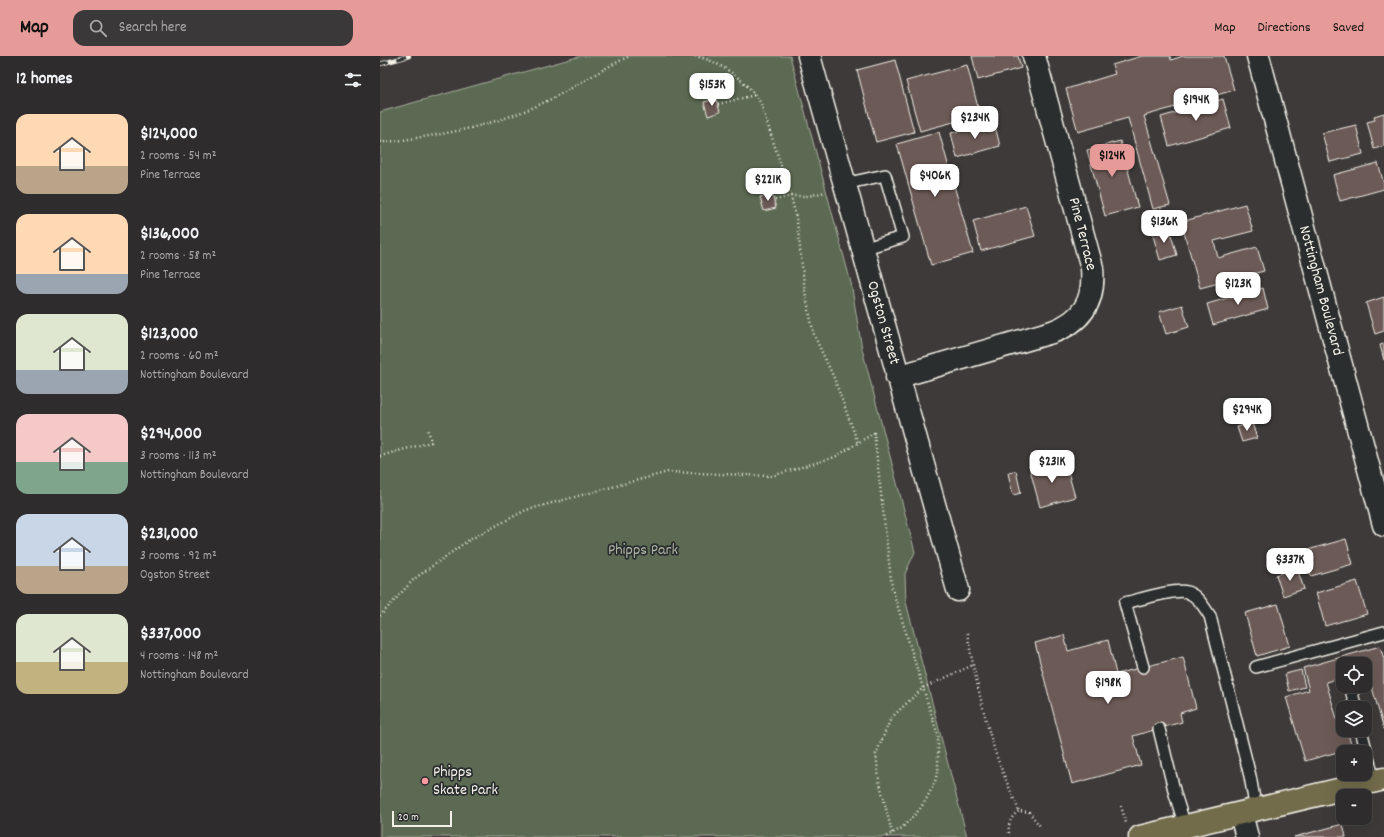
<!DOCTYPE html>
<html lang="en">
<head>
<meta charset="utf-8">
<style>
  :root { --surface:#2e2c2c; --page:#3a3838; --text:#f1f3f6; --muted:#a7a7a9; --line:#494848; --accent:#e69b98 }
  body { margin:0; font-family:Dekko,sans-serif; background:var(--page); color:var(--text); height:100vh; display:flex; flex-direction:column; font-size:15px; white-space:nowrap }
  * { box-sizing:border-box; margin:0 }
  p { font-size:13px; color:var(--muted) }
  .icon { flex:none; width:22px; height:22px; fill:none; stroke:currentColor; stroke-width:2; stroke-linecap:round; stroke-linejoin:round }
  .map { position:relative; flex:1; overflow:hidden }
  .panel { display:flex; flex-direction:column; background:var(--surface); width:380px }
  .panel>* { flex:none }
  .controls { position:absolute; left:956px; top:601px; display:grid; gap:8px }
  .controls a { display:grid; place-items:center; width:36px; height:36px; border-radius:8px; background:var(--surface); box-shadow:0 4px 16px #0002,0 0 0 1px var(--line); font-size:20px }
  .scale { position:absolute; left:12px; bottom:10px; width:60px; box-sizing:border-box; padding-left:4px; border:2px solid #f4f1e8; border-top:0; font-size:11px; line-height:14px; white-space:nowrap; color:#f4f1e8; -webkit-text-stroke:3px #2a2d2e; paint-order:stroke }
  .price { position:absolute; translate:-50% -34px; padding:0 9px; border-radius:8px; background:#fff; color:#222; font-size:13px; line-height:26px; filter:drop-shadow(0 1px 2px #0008) }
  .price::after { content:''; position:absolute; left:50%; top:24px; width:12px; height:9px; margin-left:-6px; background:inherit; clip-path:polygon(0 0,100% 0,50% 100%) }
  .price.selected { background:var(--accent); color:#111 }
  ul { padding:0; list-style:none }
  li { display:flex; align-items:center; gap:12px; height:100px; padding:0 16px }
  li span { display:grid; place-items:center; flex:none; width:112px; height:80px; border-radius:12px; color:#555 }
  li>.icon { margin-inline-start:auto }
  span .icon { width:48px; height:48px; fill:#fffc; stroke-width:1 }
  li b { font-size:17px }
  h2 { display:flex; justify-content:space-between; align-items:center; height:48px; padding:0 16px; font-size:17px }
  header { display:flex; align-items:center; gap:24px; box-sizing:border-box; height:56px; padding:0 20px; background:var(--accent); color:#111 }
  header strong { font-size:19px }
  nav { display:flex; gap:22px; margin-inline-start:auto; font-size:14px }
  .search { width:280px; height:36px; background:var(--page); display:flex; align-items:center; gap:10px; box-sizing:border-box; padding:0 14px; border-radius:12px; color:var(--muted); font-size:15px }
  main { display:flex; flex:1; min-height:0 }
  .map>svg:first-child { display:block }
</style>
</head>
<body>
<header>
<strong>Map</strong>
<div class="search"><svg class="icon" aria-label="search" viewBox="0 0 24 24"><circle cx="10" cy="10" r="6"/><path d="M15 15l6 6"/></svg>Search here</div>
<nav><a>Map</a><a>Directions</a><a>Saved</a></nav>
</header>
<main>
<section class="panel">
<h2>12 homes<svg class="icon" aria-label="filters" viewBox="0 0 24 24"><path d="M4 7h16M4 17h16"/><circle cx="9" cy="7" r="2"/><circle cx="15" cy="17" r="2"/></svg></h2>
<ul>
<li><span style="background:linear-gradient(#ffd9b3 65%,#b9a48a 0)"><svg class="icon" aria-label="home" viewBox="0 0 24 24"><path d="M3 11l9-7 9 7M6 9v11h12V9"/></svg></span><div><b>$124,000</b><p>2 rooms · 54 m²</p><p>Pine Terrace</p></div></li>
<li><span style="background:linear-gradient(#ffd9b3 75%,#9aa5b1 0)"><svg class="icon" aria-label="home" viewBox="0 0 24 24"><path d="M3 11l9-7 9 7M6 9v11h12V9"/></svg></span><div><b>$136,000</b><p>2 rooms · 58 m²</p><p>Pine Terrace</p></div></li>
<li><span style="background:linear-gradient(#dfe7d0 70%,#9aa5b1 0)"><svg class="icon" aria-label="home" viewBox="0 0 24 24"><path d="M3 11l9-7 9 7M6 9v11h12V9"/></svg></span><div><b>$123,000</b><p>2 rooms · 60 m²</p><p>Nottingham Boulevard</p></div></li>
<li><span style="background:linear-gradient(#f6c9c9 60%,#7fa58c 0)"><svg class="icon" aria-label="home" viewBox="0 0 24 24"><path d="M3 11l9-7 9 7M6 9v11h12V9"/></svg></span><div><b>$294,000</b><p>3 rooms · 113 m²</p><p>Nottingham Boulevard</p></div></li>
<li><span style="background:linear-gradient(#c9d6e8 65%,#b9a48a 0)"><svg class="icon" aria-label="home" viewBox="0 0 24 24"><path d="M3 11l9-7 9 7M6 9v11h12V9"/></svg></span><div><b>$231,000</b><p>3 rooms · 92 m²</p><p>Ogston Street</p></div></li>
<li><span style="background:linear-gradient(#dfe7d0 60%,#c2b280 0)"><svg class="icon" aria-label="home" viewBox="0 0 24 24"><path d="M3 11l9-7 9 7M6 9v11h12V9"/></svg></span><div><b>$337,000</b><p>4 rooms · 148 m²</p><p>Nottingham Boulevard</p></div></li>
</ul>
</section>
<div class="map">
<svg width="1004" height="781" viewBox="0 0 1004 781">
  <rect width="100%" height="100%" fill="#3e3a3a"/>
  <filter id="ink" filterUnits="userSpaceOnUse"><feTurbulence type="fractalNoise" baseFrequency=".025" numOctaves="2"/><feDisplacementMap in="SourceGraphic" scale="8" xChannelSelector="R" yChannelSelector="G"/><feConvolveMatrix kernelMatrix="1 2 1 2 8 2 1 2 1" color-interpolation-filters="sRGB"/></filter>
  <g filter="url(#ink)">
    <!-- green -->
    <path fill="#5b6b53" stroke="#a8ae9e" d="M201 0H410L471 227 482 293 535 496 525 518 526 546 587 781H0V56Z"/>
    <!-- building -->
    <g fill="#6c5a56" stroke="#f4f1e8">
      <path d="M592 0H638L641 12 598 24Z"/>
      <path d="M762 0H790L791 4 803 0H844L854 34 764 60 790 149 773 153 748 62 698 76 686 33 735 18 732 9Z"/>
      <path d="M515 4 534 76 496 86 477 14Z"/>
      <path d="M587 9 600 59 540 75 526 25Z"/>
      <path d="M336 43 340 56 328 60 324 46Z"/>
      <path d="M843 43 851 72 789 90 781 61Z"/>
      <path d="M1004 57V90L994 93 987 66 995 64 994 60Z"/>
      <path d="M614 66 620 90 577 102 571 77Z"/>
      <path d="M976 69 983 98 950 106 942 77Z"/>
      <path d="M559 76 593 197 551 209 517 88Z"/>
      <path d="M740 85 758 151 725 160 707 94Z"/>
      <path d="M998 107 1004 128V133L960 145 953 119Z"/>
      <path d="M392 138 396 152 384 155 380 141Z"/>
      <path d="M865 148 873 175 834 185 838 202 877 191 884 215 820 232 801 166Z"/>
      <path d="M646 150 655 180 601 195 593 165Z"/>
      <path d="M789 172 797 199 780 204 772 176Z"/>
      <path d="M883 232 888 253 833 269 827 248Z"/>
      <path d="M1004 241V275L995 278 986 247Z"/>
      <path d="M802 249 809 271 786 278 779 256Z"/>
      <path d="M1004 288V304L1000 289Z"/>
      <path d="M872 367 877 382 862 386 857 371Z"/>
      <path d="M685 405 695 441 660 451 650 414Z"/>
      <path d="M636 415 641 437 633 439 628 417Z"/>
      <path d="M966 483 973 508 931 520 924 495Z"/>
      <path d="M917 512 924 533 903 540 896 519Z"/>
      <path d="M977 525 987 558 945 570 936 537Z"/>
      <path d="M898 548 910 590 877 600 865 557Z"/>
      <path d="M684 579 688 595 728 584 736 618 803 601 816 652 800 657 802 666 753 680 761 709 692 728 655 587Z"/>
      <path d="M1000 590 1004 603V673L987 614H985V608H963V621L946 626 960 673 963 672V674H967L972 692 925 705 906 641 929 634 923 612Z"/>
      <path d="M921 614 925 631 909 635 905 618Z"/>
      <path d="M963 768 966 781H914Z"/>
    </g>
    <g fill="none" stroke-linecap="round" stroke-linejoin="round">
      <defs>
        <g id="service">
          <path d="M464 128 505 119 523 181 482 193"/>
          <path d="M763 611 745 547C758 544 796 532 807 536 818 540 824 551 830 560L870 720 876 754"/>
          <path d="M876 611 1004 576"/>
          <path d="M971 634 976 652"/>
          <path d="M779 673 795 738 805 770"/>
          <path d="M981 674 994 725"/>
        </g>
        <g id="minor">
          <path id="s1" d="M430 0H429L578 534"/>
          <path d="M517 321 672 276C703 265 715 245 712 212L654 0"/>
          <path d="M861 758 867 781"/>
        </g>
        <g id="tertiary">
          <path id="s2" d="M878 0 1004 469"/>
        </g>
        <path id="primary" d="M760 781 1004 723"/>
      </defs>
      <!-- service casing -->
      <use href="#service" stroke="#f4f1e8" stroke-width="14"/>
      <!-- minor casing -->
      <use href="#minor" stroke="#f4f1e8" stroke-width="25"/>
      <!-- tertiary casing -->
      <use href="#tertiary" stroke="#f4f1e8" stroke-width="25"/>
      <!-- primary casing -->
      <use href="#primary" stroke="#f4f1e8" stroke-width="25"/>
      <!-- path -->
      <g stroke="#f4f1e8" stroke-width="2.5" stroke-dasharray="1 3" stroke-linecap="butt">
        <path d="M315 0C321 2 328 3 333 6 352 15 371 30 381 48L411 140 417 166 425 236 434 279 454 322 478 387"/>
        <path d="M338 48 375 39"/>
        <path d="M0 86C14 86 29 83 42 81 85 75 128 64 167 45 196 31 221 13 250 0"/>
        <path d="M395 144 411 140H428L445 136"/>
        <path d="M0 400 51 386 48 372"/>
        <path d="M0 560 34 523 89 484 146 454 288 416 392 420 455 401 494 377 512 532 558 680V713L555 726 548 740 540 753 522 772 505 781"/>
        <path d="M587 577C594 615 602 652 613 689 620 712 630 733 639 755L649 756 660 770"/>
        <path d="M741 750 746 767"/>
        <path d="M512 777 499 724 496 698 511 662 543 632 593 609"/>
        <path d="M629 777C628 766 631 761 639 755"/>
      </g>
      <!-- service -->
      <use href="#service" stroke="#2a2d2e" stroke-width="11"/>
      <!-- minor -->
      <use href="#minor" stroke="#2a2d2e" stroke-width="22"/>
      <!-- tertiary -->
      <use href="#tertiary" stroke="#2a2d2e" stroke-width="22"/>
      <!-- primary -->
      <use href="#primary" stroke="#726c4b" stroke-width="22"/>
      <defs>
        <path id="rail" d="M0 8 29 0"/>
      </defs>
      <!-- rail casing -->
      <use href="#rail" stroke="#f4f1e8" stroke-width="4.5"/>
      <!-- rail -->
      <use href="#rail" stroke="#2a2d2e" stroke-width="3" stroke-dasharray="9" stroke-linecap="butt"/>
    </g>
  </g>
  <!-- markers -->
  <circle fill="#ff9aa2" stroke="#2a2d2e" stroke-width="1.5" cx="45" cy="725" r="4"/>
  <g text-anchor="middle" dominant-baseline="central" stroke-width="3.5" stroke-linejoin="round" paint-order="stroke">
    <!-- street labels -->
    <g font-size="16" fill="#f4f1e8" stroke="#2a2d2e">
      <text transform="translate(702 178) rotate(76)">Pine Terrace</text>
      <text stroke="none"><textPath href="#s2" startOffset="243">Nottingham Boulevard</textPath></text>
      <text stroke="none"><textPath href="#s1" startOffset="278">Ogston Street</textPath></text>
    </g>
    <!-- park labels -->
    <g font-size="16" fill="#afb5a5" stroke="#2a2d2e">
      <text x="263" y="494">Phipps Park</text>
    </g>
    <!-- poi labels -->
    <g font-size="16" fill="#f4f1e8" stroke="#2a2d2e" text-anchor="start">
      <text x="53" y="716">Phipps<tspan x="53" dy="18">Skate Park</tspan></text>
    </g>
  </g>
</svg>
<div class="controls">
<a><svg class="icon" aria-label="locate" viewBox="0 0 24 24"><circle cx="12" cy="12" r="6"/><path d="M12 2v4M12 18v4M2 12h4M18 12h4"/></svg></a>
<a><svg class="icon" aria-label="layers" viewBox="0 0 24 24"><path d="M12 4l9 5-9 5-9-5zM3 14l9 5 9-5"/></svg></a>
<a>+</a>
<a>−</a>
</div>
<div class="scale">20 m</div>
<b class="price" style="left:332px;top:51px">$153K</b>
<b class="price" style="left:816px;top:66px">$194K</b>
<b class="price" style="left:595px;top:84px">$234K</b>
<b class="price selected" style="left:732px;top:122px">$124K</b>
<b class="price" style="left:555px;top:142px">$406K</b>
<b class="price" style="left:388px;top:146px">$221K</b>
<b class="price" style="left:784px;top:188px">$136K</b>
<b class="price" style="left:858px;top:250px">$123K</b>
<b class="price" style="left:867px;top:376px">$294K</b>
<b class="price" style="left:672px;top:428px">$231K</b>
<b class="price" style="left:910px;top:526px">$337K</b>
<b class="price" style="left:728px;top:649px">$198K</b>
</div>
</main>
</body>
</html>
